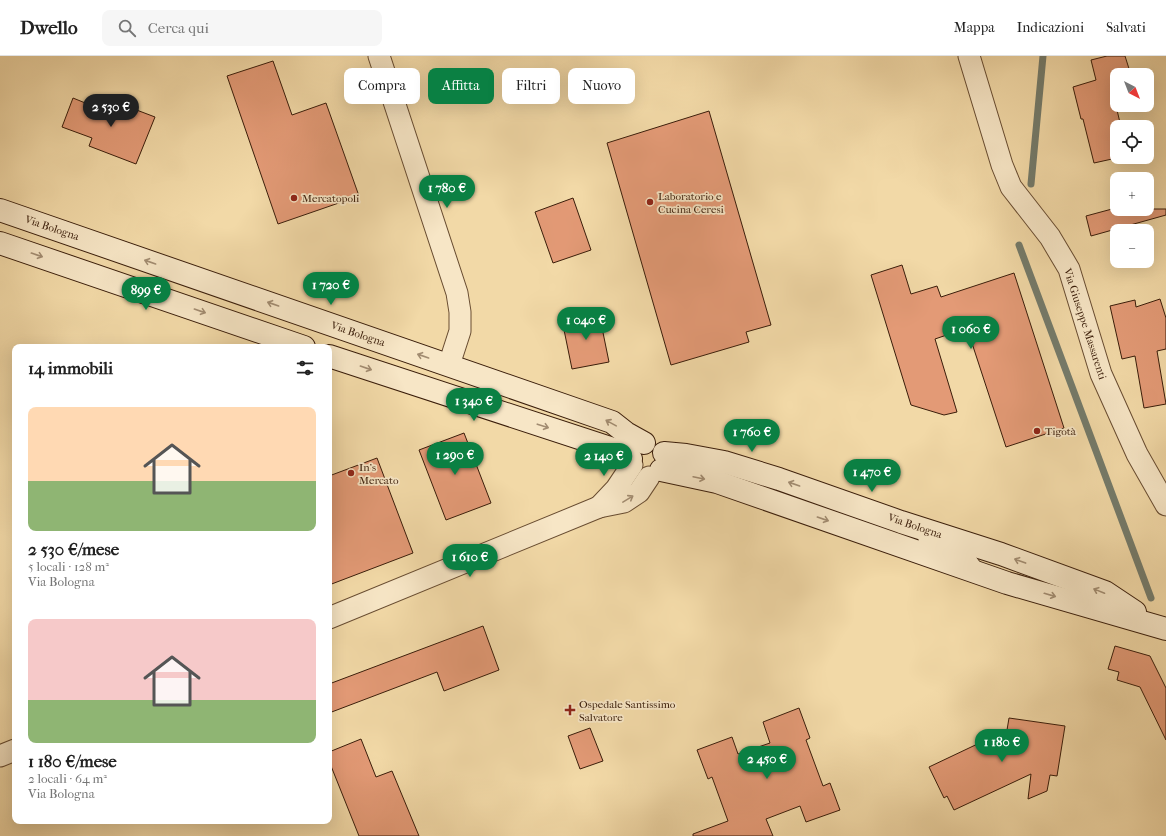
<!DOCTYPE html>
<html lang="it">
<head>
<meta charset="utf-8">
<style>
  :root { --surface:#fff; --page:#f6f6f6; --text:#222; --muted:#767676; --line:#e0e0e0; --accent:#0b8043 }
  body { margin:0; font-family:"IM FELL French Canon",serif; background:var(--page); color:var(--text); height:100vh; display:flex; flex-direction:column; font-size:15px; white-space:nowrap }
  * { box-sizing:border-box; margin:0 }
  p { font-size:13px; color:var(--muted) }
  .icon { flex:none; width:22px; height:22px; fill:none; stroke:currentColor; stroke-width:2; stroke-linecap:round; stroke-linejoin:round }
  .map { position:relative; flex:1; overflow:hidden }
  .side { position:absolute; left:12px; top:288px; width:320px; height:480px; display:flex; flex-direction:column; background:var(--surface); border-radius:8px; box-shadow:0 4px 16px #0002 }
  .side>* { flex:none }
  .hud { position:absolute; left:344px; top:12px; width:380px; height:36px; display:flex; gap:8px }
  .needle { width:26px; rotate:138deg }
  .tools { position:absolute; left:1110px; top:12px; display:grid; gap:8px }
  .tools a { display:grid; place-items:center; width:44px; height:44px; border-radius:8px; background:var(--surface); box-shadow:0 4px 16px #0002; font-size:20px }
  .price { position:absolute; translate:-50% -34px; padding:0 9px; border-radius:14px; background:var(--accent); color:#fff; font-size:13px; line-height:26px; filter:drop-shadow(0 1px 2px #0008) }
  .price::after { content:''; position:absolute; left:50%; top:24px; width:12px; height:9px; margin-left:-6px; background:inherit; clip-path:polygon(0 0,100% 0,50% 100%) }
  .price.active { background:#222; color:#fff }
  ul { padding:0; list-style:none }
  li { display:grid; align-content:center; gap:8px; height:212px; padding:0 16px }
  li span { display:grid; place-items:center; height:124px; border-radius:8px; color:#555 }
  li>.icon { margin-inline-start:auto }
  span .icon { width:72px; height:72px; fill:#fffc; stroke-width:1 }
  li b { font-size:17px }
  h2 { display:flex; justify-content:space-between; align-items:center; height:48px; padding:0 16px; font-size:17px }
  .pill { padding:0 14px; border-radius:8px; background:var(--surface); box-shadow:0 4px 16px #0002; font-size:14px; line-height:36px }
  .pill.active { background:var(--accent); color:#fff }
  header { display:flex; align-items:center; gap:24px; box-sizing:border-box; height:56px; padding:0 20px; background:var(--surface); border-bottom:1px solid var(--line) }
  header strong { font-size:19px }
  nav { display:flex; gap:22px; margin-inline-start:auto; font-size:14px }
  .search { width:280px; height:36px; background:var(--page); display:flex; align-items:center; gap:10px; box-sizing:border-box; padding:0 14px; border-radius:8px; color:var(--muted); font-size:15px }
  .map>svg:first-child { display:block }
</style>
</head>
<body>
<header>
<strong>Dwello</strong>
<div class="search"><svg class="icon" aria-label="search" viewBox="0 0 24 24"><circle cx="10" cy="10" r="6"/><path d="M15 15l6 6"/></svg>Cerca qui</div>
<nav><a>Mappa</a><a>Indicazioni</a><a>Salvati</a></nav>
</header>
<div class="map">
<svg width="1166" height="780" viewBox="0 0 1166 780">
  <rect width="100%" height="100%" fill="#f2d9a7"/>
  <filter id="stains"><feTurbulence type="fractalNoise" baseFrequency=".005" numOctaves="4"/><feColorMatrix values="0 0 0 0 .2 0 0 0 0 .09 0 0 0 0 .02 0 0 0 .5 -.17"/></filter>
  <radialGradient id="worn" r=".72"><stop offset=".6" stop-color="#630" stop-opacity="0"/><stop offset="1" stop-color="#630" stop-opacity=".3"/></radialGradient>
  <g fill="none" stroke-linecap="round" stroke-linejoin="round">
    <!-- stream -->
    <g stroke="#747b6b" stroke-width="7">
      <path d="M1031 128 1043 0"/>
      <path d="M1019 189 1151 542"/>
    </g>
  </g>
  <!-- building -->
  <g fill="#e39a76" stroke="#3a1d0a">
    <path d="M1107 0H1125L1131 19H1117V36L1113 37 1121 71H1117V101H1121L1094 107 1083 63H1081L1073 31 1096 24 1091 4Z"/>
    <path d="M273 5 292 59 326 47 359 140 278 168 227 20Z"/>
    <path d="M73 42 100 53 105 42 155 61 136 108 89 90 92 82 62 71Z"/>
    <path d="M709 55 771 269 746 276 749 286 671 309 607 87Z"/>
    <path d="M573 142 591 194 553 207 535 156Z"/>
    <path d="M1112 153H1166V159L1091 180 1086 160Z"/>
    <path d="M902 209 911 238 937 230 941 241 1014 217 1064 372 1006 391 967 272 935 283 957 356 944 359 911 349 871 219Z"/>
    <path d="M1160 243 1166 262V293L1157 295 1166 348 1144 352 1135 300 1122 303 1110 250 1135 244 1136 251Z"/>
    <path d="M599 257 609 306 572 313 562 264Z"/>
    <path d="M464 377 491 447 446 464 419 394Z"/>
    <path d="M377 402 413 497 329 529V420Z"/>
    <path d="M483 570 499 614 444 635 437 616 329 657V628Z"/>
    <path d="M1115 590 1150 600 1166 632V684L1140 631 1117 624 1119 616 1108 613Z"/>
    <path d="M799 652 810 682 806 684 823 730 830 727 840 754 806 766 800 750 766 763 773 780H693V778L728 765 712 721 708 723 697 694 732 681 738 698 770 687 763 666Z"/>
    <path d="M1009 662 1065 670 1057 720 1050 719 1047 735 1028 743 1031 718 954 754 947 740 944 742 929 711 1007 674Z"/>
    <path d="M590 672 603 705 580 713 568 680Z"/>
    <path d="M361 683 376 721 392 715 419 780H359L329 705V696Z"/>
  </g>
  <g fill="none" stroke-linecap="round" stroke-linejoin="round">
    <defs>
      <g id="street">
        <path d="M379 0 457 237 460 256V275L449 309"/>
        <path d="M969 0 1002 109 1011 131 1050 181 1069 213 1101 318 1137 398 1166 449"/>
        <path d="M599 451 616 433 632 409"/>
        <path d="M929 484 960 497 973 515"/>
        <path d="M329 562 599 451 624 446 639 436 649 421"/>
        <path d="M0 700 15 694"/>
      </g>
      <g id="secondary">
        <path d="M0 154 612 366 626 377 644 387"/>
        <path d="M0 187 304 291"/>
        <path d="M329 300 613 393 631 403"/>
        <path d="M664 397 686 399 724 406 779 423 901 466 1001 498 1105 536 1135 556"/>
        <path d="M661 414 717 426 1007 527 1166 573"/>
      </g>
    </defs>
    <!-- street casing -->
    <use href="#street" stroke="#684c31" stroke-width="23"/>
    <!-- secondary casing -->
    <use href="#secondary" stroke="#3a1d0a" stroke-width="24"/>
    <!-- street -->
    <use href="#street" stroke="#f7e6c6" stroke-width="21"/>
    <!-- secondary -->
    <use href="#secondary" stroke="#f7e6c6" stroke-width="22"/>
  </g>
  <!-- one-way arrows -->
  <defs><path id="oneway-shaft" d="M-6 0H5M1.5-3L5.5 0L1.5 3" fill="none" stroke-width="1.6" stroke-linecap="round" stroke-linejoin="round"/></defs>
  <g stroke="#a28c71">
    <use href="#oneway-shaft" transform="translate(37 199) rotate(19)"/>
    <use href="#oneway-shaft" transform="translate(150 206) rotate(-161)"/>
    <use href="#oneway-shaft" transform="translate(273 248) rotate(-161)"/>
    <use href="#oneway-shaft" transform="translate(200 255) rotate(19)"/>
    <use href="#oneway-shaft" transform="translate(423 300) rotate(-161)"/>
    <use href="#oneway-shaft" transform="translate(366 312) rotate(19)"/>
    <use href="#oneway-shaft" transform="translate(611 367) rotate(-151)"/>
    <use href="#oneway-shaft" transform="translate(543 370) rotate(18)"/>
    <use href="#oneway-shaft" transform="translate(699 422) rotate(12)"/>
    <use href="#oneway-shaft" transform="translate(794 428) rotate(-161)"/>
    <use href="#oneway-shaft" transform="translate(628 443) rotate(-31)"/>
    <use href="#oneway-shaft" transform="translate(823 463) rotate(19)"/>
    <use href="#oneway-shaft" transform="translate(1020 505) rotate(-160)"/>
    <use href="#oneway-shaft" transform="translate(1099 535) rotate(-158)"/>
    <use href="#oneway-shaft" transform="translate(1050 539) rotate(16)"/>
  </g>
  <!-- markers -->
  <g fill="#8f2418" stroke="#f7e6c6" stroke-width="1.5">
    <circle cx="294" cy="142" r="4"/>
    <circle cx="650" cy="146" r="4"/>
    <circle cx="1037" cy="375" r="4"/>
    <circle cx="351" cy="417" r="4"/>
    <path d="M568 648h4v4h4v4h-4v4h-4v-4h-4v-4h4z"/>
  </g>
  <g text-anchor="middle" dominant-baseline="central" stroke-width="3.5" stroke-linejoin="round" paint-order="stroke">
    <!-- poi labels -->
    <g font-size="11" fill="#3a1d0a" stroke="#f7e6c6" text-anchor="start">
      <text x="658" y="140">Laboratorio e<tspan x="658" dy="13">Cucina Ceresi</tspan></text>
      <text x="302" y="142">Mercatopoli</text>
      <text x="1045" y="375">Tigotà</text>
      <text x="359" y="411">In's<tspan x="359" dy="13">Mercato</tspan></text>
      <text x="579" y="648">Ospedale Santissimo<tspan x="579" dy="13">Salvatore</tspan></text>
    </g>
    <!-- street labels -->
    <g font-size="11" fill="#3a1d0a" stroke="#f7e6c6">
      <text transform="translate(52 172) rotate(19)">Via Bologna</text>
      <text transform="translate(1085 268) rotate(72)">Via Giuseppe Massarenti</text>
      <text transform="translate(358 278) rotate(19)">Via Bologna</text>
      <text transform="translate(915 470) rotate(19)">Via Bologna</text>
    </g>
  </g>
  <rect width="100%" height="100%" filter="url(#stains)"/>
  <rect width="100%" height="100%" fill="url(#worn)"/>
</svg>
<div class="tools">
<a><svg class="needle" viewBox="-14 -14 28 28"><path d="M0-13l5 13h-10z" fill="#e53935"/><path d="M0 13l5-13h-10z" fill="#767676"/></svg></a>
<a><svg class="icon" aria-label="locate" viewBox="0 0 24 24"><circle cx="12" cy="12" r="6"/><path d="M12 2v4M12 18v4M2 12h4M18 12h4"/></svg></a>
<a>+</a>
<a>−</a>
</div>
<b class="price active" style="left:111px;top:72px">2 530 €</b>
<b class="price" style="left:447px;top:153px">1 780 €</b>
<b class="price" style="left:331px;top:250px">1 720 €</b>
<b class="price" style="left:146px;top:255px">899 €</b>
<b class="price" style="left:586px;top:285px">1 040 €</b>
<b class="price" style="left:971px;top:294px">1 060 €</b>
<b class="price" style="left:474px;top:366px">1 340 €</b>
<b class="price" style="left:752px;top:397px">1 760 €</b>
<b class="price" style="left:455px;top:420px">1 290 €</b>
<b class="price" style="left:604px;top:421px">2 140 €</b>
<b class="price" style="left:872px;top:437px">1 470 €</b>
<b class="price" style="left:470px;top:522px">1 610 €</b>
<b class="price" style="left:1002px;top:707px">1 180 €</b>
<b class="price" style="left:767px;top:724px">2 450 €</b>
<div class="hud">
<a class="pill">Compra</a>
<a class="pill active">Affitta</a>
<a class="pill">Filtri</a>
<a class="pill">Nuovo</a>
</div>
<section class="side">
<h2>14 immobili<svg class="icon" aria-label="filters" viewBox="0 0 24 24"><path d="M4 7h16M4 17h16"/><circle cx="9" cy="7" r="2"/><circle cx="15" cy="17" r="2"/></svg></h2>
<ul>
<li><span style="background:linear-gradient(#ffd9b3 60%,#8fb573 0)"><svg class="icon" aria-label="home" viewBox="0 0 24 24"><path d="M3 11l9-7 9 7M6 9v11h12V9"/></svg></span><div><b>2 530 €/mese</b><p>5 locali · 128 m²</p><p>Via Bologna</p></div></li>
<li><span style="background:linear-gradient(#f6c9c9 65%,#8fb573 0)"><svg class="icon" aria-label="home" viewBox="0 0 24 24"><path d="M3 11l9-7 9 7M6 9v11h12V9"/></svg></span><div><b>1 180 €/mese</b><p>2 locali · 64 m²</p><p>Via Bologna</p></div></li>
</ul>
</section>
</div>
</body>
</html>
